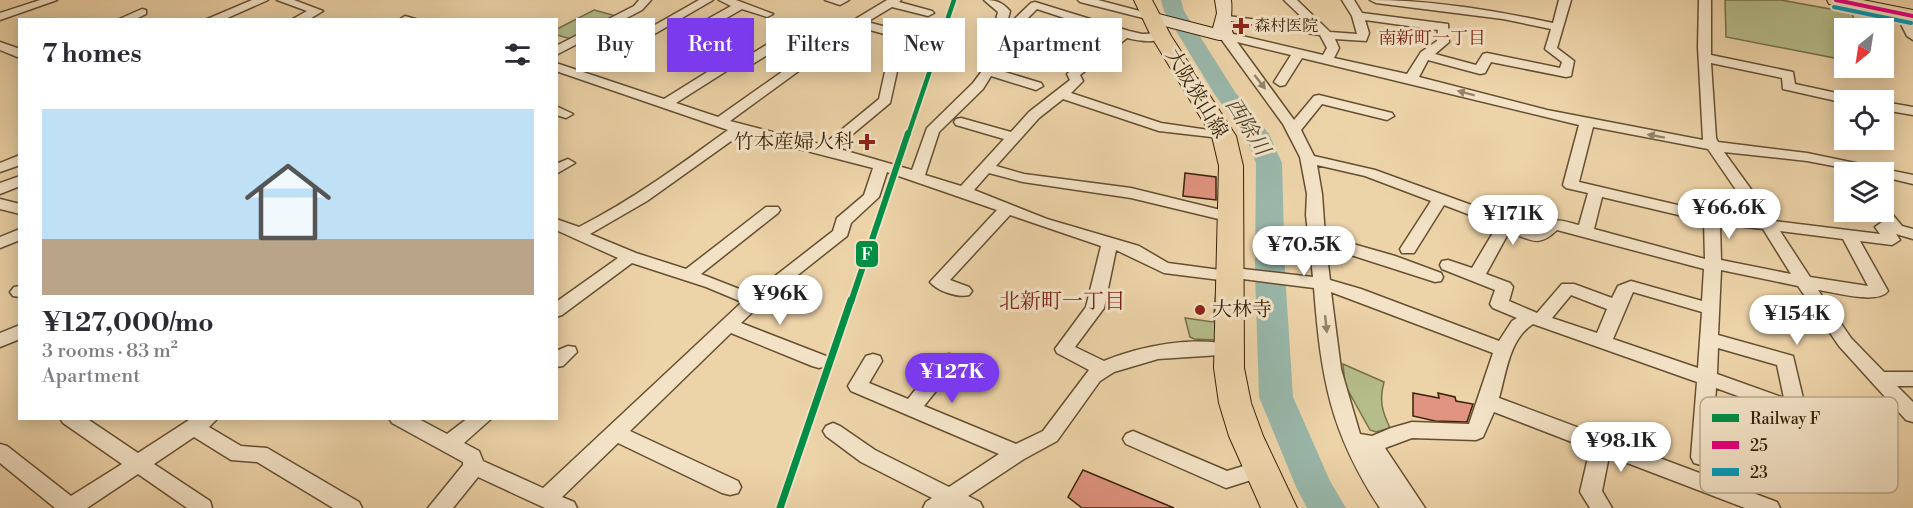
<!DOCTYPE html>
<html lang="en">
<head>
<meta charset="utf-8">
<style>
  :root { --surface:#fff; --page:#f2f2f3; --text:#2b2b33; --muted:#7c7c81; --line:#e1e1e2; --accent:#7c3aed }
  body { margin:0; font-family:"Libre Bodoni","Noto Serif JP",serif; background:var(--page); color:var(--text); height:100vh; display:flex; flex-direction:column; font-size:22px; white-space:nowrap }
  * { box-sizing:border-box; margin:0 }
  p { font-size:20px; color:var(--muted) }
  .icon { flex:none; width:33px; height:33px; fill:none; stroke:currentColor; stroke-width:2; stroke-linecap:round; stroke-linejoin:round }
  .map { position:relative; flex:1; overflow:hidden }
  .side { position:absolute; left:18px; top:18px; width:540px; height:402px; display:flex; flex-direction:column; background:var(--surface); border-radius:0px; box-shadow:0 3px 15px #0003 }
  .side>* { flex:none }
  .banner { position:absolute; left:576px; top:18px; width:570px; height:54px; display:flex; gap:12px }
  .needle { width:39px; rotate:210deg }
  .controls { position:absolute; left:1834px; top:18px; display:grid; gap:12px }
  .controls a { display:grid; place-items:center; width:60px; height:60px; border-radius:0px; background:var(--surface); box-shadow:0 3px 15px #0003; font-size:30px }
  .price { position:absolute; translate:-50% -51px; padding:0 14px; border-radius:21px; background:#fff; color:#222; font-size:20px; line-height:39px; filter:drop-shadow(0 2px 3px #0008) }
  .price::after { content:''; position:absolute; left:50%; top:36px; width:18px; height:14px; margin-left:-9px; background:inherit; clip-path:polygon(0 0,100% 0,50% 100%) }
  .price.selected { background:var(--accent); color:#fff }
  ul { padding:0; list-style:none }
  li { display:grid; align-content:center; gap:12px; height:318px; padding:0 24px }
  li+li { border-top:2px solid var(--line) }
  li span { display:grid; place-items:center; height:186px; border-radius:0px; color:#555 }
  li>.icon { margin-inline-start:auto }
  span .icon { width:108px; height:108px; fill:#fffc; stroke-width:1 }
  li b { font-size:26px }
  h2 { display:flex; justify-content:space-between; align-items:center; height:72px; padding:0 24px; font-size:26px }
  .chip { padding:0 21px; border-radius:0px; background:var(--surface); box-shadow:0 3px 15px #0003; font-size:21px; line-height:54px }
  .chip.selected { background:var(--accent); color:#fff }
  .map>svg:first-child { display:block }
</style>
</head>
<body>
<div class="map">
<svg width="1913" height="508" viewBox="0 0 1913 508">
  <rect width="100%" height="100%" fill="#edd3a8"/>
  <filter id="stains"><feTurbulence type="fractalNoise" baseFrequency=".00333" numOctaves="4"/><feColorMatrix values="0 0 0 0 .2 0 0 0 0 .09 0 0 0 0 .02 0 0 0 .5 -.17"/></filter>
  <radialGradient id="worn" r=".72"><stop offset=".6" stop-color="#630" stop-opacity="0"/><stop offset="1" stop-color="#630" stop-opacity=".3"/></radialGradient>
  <!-- green -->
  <g fill="#b5bd8a" stroke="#76704a" stroke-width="1.5">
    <path d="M1725 0H1781L1852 13 1856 28H1845V60L1726 37Z"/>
    <path d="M594 10 616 16 571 39 557 35V29Z"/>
    <path d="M1216 291 1215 340 1194 339 1190 337 1185 318 1213 322Z"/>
    <path d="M1343 364 1384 382C1379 401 1382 411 1390 428L1376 432 1370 430 1345 385Z"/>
  </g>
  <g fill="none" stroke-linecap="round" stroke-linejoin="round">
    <!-- river -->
    <path fill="#99b7aa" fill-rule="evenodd" d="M1161 0H1181L1184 11 1235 92 1269 134 1282 163 1285 273 1293 397 1330 481 1346 508H1307L1296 487 1259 397 1255 273 1256 163 1245 135 1215 95 1164 11Z"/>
  </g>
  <!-- building -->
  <g fill="#e09380" stroke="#382309" stroke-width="1.5">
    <path d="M1185 173 1216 177V200L1183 196Z"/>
    <path d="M1413 393 1439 398 1438 393 1455 397 1456 401 1473 404 1467 422 1435 421 1413 416Z"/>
    <path d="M1083 470 1174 508H1082L1068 497Z"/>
  </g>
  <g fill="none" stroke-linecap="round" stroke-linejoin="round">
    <defs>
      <g id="street">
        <path d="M40 0H57L0 20V13Z"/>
        <path d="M252 0H268L223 20H205Z"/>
        <path d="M277 0H294L323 11 308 20H291L307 11Z"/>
        <path d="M639 0H651L642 10 556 55V46L634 6Z"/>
        <path d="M699 0H713L651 36 647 37 641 33Z"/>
        <path d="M719 0H736L773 14 767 17 742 9 680 45H672V39L731 6Z"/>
        <path d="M825 0H849L840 5Z"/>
        <path d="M887 0H901L899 2 932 11 934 13 928 16 892 7 867 22 910 33V39L906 40 859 27 730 121 823 145 879 99 888 58 894 54 898 55 900 58 890 103 836 148 912 170 927 128 973 83 982 71 998 12 984 0C996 0 1002 2 1010 11L1006 27 1031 3 1035 2 1129 31 1142 34 1165 33 1167 36C1157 44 1140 41 1127 38L1080 75 1083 81 1071 93 1161 123 1229 133 1231 136 1229 139 1159 131 1063 99 1039 118 996 166 1024 174 1131 188 1237 214 1239 217 1237 220 1231 222 1131 198 1023 182 989 173 974 190 1047 219 1139 246 1168 263 1220 270 1243 269 1313 277 1306 215 1307 194 1300 157 1283 124 1219 36 1225 32 1323 55 1327 48 1320 35 1224 20 1220 19V15L1312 27 1284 0H1297L1330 32 1357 34 1352 16 1342 0H1354L1362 13 1448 24 1449 42 1435 54 1476 65 1483 54 1487 53 1560 68 1562 62 1545 49 1551 29 1503 19 1376 3 1370 0C1432 0 1493 10 1553 23L1559 0H1571L1557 48 1574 61 1571 76 1566 77 1491 62 1485 73 1480 74 1428 60 1419 77 1547 110 1703 140 1698 47 1699 0H1711V55L1793 72 1795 84 1855 97 1857 100H1845V103L1783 89 1782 78 1711 63 1716 138 1718 142 1807 153 1913 175V184L1884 177V172H1865L1807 161 1724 152 1774 221 1880 234 1875 227 1882 222 1874 212H1884V208L1888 209 1902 226 1913 229V239L1896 234 1900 240 1892 245 1860 241 1888 291C1878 305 1834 292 1818 290L1851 338 1884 372H1913V386H1897L1913 402V422L1906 420 1839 346 1798 286 1721 270 1718 335 1793 356 1811 432 1808 437 1801 440 1794 437 1787 414 1716 388 1711 457 1708 463 1701 465 1694 463 1691 457 1697 382 1533 324C1509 339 1506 374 1499 398L1777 502 1780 508H1745L1609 456 1602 491 1612 508H1590L1580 492 1590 449 1494 412 1483 437 1476 440 1412 438 1385 448 1425 508H1380C1330 432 1321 378 1314 288L1243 279 1220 280 1164 273 1116 250 1104 308 1075 347 1104 361C1140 346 1196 335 1235 346L1237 350 1235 354 1158 359 1114 372 1100 381 1057 441 1024 459 968 496 980 502 983 508H923L926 502 932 498 861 462 826 436 823 431 826 426 833 423 840 426 875 450 949 487 999 454 851 391 848 386 866 356 873 354 880 356 882 361 869 383 908 399 942 356 949 354 956 356 958 361 956 366 924 406 1016 444 1043 431 1089 370 1057 353 1055 349 1086 307 1101 246 1010 215 950 280 969 287 972 291 969 295C958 298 937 291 930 282L997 210 887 172 879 197 851 223 847 236 760 305 741 323 826 356 828 361 826 366 819 368 812 366 731 333 630 431 738 481 741 487 738 493 730 495 722 493 618 443 562 497 574 502 577 508H545L478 477 453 508H428L463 465V462L392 423 389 418H417L447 434 468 418H492L464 443 479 451 483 461 543 488 742 302 706 287 632 263 562 315 556 317V302L618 258 556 230V219L579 227C632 200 680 165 728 130L556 71V63L664 99 733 56 745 58 800 24 804 23 834 32ZM1037 9 1116 35 1089 56 1045 43 1041 44 1039 41 1012 34ZM1365 20 1438 30 1437 41 1421 52 1407 74 1334 58 1339 48 1335 39 1366 41 1369 33ZM806 31 830 38 718 117 676 103 739 63 751 65ZM1006 40 1035 48 1039 47 1041 50 1081 61 1067 74 1070 80 1029 112 1011 132 961 118 956 119 954 122 956 125 1004 139 961 186 925 175 939 132 983 89 991 76 1036 90 1043 86 1041 83 995 69 1001 45ZM1237 42 1291 55 1274 82 1280 86 1285 85 1302 58 1579 125 1563 185 1566 188 1588 193 1579 225C1559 220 1553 216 1537 231L1523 226 1521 223 1375 170 1314 156 1301 130 1322 104 1387 120 1394 116 1392 113 1319 95 1314 96 1294 120ZM1593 127 1708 149 1756 219 1712 213 1579 182ZM741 134 873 168 864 195 837 218 833 231 752 294 701 274 778 213 780 210 778 207H766L686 269 636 253 590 234 647 201ZM1317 165 1365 176 1431 201 1400 249 1402 253H1414L1444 205 1486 221 1494 231 1472 268 1448 260 1442 261 1440 265 1442 269 1495 290 1490 304 1493 308 1517 318 1512 321 1499 341 1361 289 1330 280 1326 247 1435 282 1441 281 1443 277 1441 273 1395 256 1325 236 1322 194ZM1602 197 1704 221 1705 259 1594 229ZM1720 224 1763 229 1791 274 1721 260ZM1557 230 1704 269 1702 301 1631 281 1618 286 1612 298 1574 284H1562L1537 313 1509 301 1513 287 1510 283 1486 274 1509 232C1532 240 1538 248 1557 230ZM1780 231 1843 239 1868 286 1810 277ZM1331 292 1493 353 1469 424 1412 422 1391 428 1372 436 1360 434 1341 369ZM1633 292 1702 312 1698 368 1613 339ZM1571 295 1607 309 1597 333 1552 318ZM1718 348 1777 365 1784 398 1717 374Z"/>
        <path d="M1078 0H1098L1155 15 1157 17 1151 20 1080 2Z"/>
        <path d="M142 9 146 10V14L134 20H117Z"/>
        <path d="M1902 11 1906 12 1913 24V40L1907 36 1896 14Z"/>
        <path d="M405 16 419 20H399Z"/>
        <path d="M0 42 20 49V58L0 50Z"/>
        <path d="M1884 102 1913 107V115L1884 110Z"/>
        <path d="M556 106 573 114 566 118 556 115Z"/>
        <path d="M20 155V165L0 172V163Z"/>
        <path d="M568 159 575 163 556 174V164Z"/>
        <path d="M20 176V186L0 194V183Z"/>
        <path d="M0 199 20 204V214L0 209Z"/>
        <path d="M20 229V240L0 248V237Z"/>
        <path d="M20 286V297L13 296 10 292 14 287Z"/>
        <path d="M20 325V339L0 347V333Z"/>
        <path d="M568 346 575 347 577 352 563 366 556 367V351Z"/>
        <path d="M60 418H86L138 453 192 418H218L209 427 241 446 267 448 359 502 362 508H333L257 462 231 460 194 437 154 464 210 501 212 508H187L138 474 87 508H55L0 463V444L7 446 71 496 122 464 63 423Z"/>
        <path d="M1133 431 1227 471 1260 461 1267 463 1270 469 1267 475 1226 488 1126 444 1123 439 1126 434Z"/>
      </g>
      <path id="secondary" d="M1215 0H1231C1233 13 1228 24 1234 36L1231 40H1219L1145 21 1143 17 1145 13 1151 12 1213 28 1217 13Z"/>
      <g id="primary">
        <path d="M1134 0H1152L1171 36 1236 136 1243 166 1244 368 1251 403 1263 436 1297 508H1261L1229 436 1219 403 1214 368 1219 166 1212 136 1151 36Z"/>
        <path d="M1827 0H1863L1913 10V22L1829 4Z"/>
      </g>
    </defs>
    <!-- street casing -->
    <use href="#street" stroke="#654f31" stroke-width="3"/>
    <!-- secondary casing -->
    <use href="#secondary" stroke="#382309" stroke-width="2"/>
    <!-- primary casing -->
    <use href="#primary" stroke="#382309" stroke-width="2"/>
    <!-- street -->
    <use href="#street" fill="#f3e2c6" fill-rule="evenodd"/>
    <!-- secondary -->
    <use href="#secondary" fill="#f3e2c6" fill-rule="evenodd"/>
    <!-- primary -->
    <use href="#primary" fill="#edd3a8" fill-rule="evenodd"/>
    <defs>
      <path id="bus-1" d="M1836 0 1913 16"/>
      <path id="bus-2" d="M1834 7 1911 23"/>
    </defs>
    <!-- bus-1 casing -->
    <use href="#bus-1" stroke="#f3e2c6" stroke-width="8"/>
    <!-- bus-2 casing -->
    <use href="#bus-2" stroke="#f3e2c6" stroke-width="8"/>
    <!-- bus-1 -->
    <use href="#bus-1" stroke="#e5007d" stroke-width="4"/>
    <!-- bus-2 -->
    <use href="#bus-2" stroke="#069cba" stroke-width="4"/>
    <defs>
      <path id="rail-1-far2" d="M908 135 954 0"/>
      <path id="rail-1-far1" d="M851 302 908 133"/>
      <path id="rail-1" d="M780 508 851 300"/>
    </defs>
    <!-- rail-1-far2 casing -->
    <use href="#rail-1-far2" stroke="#f3e2c6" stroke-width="8"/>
    <!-- rail-1-far1 casing -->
    <use href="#rail-1-far1" stroke="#f3e2c6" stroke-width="10"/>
    <!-- rail-1 casing -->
    <use href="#rail-1" stroke="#f3e2c6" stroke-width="11"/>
    <!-- rail-1-far2 -->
    <use href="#rail-1-far2" stroke="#028e46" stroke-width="4.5"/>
    <!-- rail-1-far1 -->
    <use href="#rail-1-far1" stroke="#028e46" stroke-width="6"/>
    <!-- rail-1 -->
    <use href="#rail-1" stroke="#028e46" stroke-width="7"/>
  </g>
  <!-- one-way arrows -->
  <defs><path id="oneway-solid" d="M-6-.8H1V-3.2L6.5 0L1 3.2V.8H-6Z" transform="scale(1.5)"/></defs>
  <g fill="#968268">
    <use href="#oneway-solid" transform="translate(1260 82) rotate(52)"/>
    <use href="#oneway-solid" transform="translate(1466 93) rotate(-165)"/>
    <use href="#oneway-solid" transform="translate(1656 136) rotate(-170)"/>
    <use href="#oneway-solid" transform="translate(1326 324) rotate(84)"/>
  </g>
  <!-- markers -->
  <g fill="#8f2418" stroke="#f3e2c6" stroke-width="2">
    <path d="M1238 17h6v6h6v6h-6v6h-6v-6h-6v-6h6z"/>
    <path d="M864 133h6v6h6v6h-6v6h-6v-6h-6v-6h6z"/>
    <circle cx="1200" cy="310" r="6"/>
  </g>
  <g text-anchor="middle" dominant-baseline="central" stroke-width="6" stroke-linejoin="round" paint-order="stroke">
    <!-- far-poi labels -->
    <g font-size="16" fill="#382309" stroke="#f3e2c6" text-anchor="start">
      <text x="1254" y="26">森村医院</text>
    </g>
    <!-- far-neighbourhood labels -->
    <g font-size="18" fill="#7a1f14" stroke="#f3e2c6">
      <text x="1432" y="38">南新町一丁目</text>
    </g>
    <!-- street labels -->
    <g font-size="20" fill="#382309" stroke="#f3e2c6">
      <text transform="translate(1196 94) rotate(59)">大阪狭山線</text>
    </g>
    <!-- poi labels -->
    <g font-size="20" fill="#382309" stroke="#f3e2c6" text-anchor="end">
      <text x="854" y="142">竹本産婦人科</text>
      <text x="1212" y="310" text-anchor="start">大林寺</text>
    </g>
    <!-- water labels -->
    <g font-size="21" font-style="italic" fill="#504831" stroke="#f3e2c6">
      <text transform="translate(1247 127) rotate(58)">西除川</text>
    </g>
    <!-- neighbourhood labels -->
    <g font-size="21" fill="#7a1f14" stroke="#f3e2c6">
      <text x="1062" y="302">北新町一丁目</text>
    </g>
  </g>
  <!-- legend -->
  <rect x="1700" y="397" width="198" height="96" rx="9" fill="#f3e2c6" stroke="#bba98d" stroke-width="1.5"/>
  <rect x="1712" y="414" width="27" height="8" fill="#028e46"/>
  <rect x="1712" y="441" width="27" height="8" fill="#e5007d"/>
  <rect x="1712" y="468" width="27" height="8" fill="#069cba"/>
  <g font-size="16" fill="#382309">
    <text x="1750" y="424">Railway F</text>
    <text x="1750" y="451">25</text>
    <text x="1750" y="478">23</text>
  </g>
  <rect stroke="#f3e2c6" stroke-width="2" x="855" y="240" width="24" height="28" rx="6" fill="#028e46"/>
  <g font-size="16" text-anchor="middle" font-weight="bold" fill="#fff">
    <text x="867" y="260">F</text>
  </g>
  <rect width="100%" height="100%" filter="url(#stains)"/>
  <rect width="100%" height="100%" fill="url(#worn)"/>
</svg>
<div class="controls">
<a><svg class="needle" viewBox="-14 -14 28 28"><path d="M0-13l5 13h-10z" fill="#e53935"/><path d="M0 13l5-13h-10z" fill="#7c7c81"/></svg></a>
<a><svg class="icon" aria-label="locate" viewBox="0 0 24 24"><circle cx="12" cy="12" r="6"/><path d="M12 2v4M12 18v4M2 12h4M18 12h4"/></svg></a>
<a><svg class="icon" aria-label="layers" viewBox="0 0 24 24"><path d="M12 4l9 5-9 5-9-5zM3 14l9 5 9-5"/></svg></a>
</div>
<b class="price" style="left:1729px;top:240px">¥66.6K</b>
<b class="price" style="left:1513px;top:246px">¥171K</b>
<b class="price" style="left:1304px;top:277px">¥70.5K</b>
<b class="price" style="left:780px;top:326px">¥96K</b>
<b class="price" style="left:1797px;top:346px">¥154K</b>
<b class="price selected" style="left:952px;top:404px">¥127K</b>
<b class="price" style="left:1621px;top:473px">¥98.1K</b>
<div class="banner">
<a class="chip">Buy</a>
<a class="chip selected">Rent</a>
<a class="chip">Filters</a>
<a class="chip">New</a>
<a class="chip">Apartment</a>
</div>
<section class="side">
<h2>7 homes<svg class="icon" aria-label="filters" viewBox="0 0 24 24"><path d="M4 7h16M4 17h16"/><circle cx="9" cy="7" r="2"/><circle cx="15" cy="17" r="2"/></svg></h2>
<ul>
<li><span style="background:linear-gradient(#bfe0f5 70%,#b9a48a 0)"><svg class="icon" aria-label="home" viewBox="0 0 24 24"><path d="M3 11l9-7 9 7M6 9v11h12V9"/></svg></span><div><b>¥127,000/mo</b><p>3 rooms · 83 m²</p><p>Apartment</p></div></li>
</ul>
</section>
</div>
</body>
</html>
